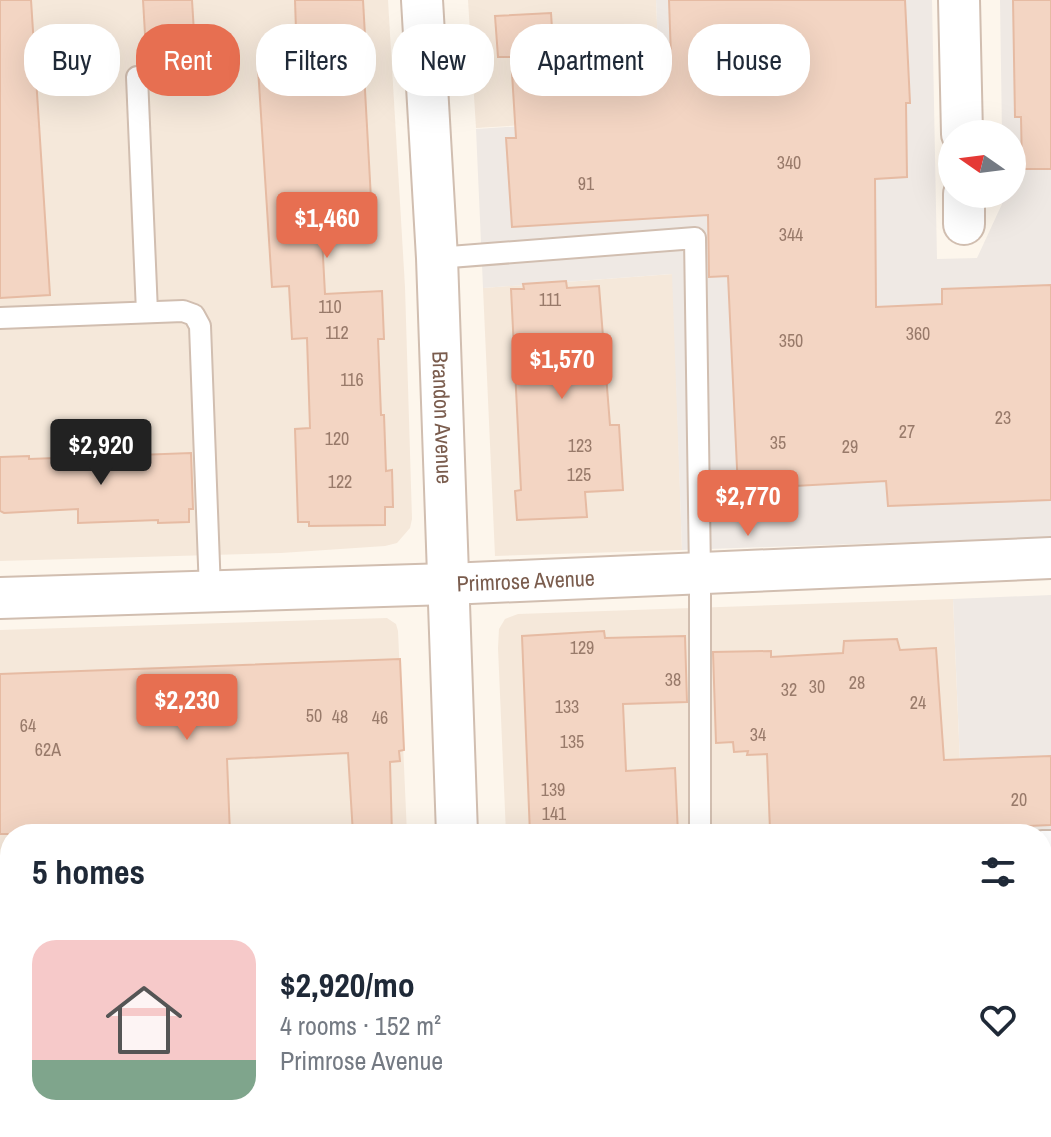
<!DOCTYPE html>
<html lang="en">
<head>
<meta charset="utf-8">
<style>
  :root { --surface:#fff; --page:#f2f2f3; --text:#1f2937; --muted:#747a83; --accent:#e76f51 }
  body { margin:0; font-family:"Archivo Narrow",sans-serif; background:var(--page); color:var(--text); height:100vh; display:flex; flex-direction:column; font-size:30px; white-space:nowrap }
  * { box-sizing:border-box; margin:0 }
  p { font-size:26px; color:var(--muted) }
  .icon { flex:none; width:44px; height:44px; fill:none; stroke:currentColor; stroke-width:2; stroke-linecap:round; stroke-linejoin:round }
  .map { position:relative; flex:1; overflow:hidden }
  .panel { position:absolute; left:0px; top:824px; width:1052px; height:314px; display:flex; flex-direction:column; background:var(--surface); border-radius:32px 32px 0 0; box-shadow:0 8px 32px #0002 }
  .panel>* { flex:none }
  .top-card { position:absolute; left:24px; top:24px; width:1004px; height:72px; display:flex; gap:16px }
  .needle { width:52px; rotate:284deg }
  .tools { position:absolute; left:938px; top:120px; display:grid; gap:16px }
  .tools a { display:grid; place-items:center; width:88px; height:88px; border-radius:50%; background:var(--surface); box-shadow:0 8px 32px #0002; font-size:40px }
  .price { position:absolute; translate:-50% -68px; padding:0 18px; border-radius:8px; background:var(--accent); color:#fff; font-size:26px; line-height:52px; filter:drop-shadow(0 2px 4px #0008) }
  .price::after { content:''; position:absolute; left:50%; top:48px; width:24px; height:18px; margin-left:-12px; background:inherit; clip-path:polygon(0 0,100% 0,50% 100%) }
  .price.active { background:#222; color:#fff }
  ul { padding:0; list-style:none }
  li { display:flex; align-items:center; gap:24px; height:200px; padding:0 32px }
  li span { display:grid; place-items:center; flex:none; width:224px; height:160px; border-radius:24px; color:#555 }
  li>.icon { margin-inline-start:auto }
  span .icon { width:96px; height:96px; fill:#fffc; stroke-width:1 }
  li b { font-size:34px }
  h2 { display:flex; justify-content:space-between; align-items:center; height:96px; padding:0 32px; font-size:34px }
  .tag { padding:0 28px; border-radius:32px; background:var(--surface); box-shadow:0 8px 32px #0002; font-size:28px; line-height:72px }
  .tag.active { background:var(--accent); color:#fff }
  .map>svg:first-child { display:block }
</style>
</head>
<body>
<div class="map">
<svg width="1051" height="1137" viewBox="0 0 1051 1137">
  <rect width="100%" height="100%" fill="#fdf6ec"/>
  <!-- residential -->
  <g fill="#f5e8da">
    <path d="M0 0H388L405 287 412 519 410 528 397 543 385 546 281 553 0 561Z"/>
    <path d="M468 0H656L661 117 476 128Z"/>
    <path d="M673 274 682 550 495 556 483 288Z"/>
    <path d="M953 599 963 833 506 834 498 648 499 629 505 619 518 614Z"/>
    <path d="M387 618 396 624 398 631 407 834H10V1114H0V630Z"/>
  </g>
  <!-- industrial -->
  <g fill="#efe9e4">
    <path d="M656 0H932L937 259 977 258 1002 204V194H1012V134H1002L1000 0H1051V537L682 550 672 274 483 288 476 129 661 117Z"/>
    <path d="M1051 595V1070H1042V834H950L963 833 953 599Z"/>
  </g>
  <!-- building -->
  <g fill="#f3d5c3" stroke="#e6bba3" stroke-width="2">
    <path d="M0 0H31L50 295 0 298Z"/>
    <path d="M143 0H192L196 65 147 68Z"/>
    <path d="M295 0H363L366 54H363L373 235 322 238 325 294 382 291 384 339H378L381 415H384L386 471 392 470 393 507H385V525L309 526V522H298L295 429 310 428 307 338 292 339 289 286 272 287 258 68 285 66V62L297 61Z"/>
    <path d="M669 0H905L910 103H906L907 177 875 179 876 307 942 304V289L1051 285V500L888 506 886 481 738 489 728 276 709 277 708 215 512 227 506 138H516L511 57H498L495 16 551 13 554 59 578 58 579 62 671 57Z"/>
    <path d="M1013 0H1051V169H1022L1021 117H1015Z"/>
    <path d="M566 281 567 288 599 286 610 425H619L623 490 585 492 587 517 517 520 515 491 521 490 511 289H524L523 284Z"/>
    <path d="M191 453 193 509H189V522L158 523V520L78 523V509L4 513 0 511V457L29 456V459Z"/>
    <path d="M604 631 605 638 685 636 687 702 623 704 626 771 675 768 678 834H530L522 636Z"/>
    <path d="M897 639 900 650 936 648 944 760 1051 756V825L898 832V825L770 830 767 754 747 755 748 751 734 752 733 742 716 743 713 652 771 651V657L843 653 844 641Z"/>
    <path d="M400 659 404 750 399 751 400 761 390 762 392 834H353L348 753 227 759 230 834H0V674Z"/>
  </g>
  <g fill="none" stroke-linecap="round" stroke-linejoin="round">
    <defs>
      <g id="service">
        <path d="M137 77 147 312"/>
        <path d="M437 258 695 238 700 572V834"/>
        <path d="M0 318 183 311 194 315 200 326 210 591"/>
        <path d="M1042 841H1051"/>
        <path d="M0 874H10"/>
        <path d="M229 1128V1137"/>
      </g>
      <g id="minor">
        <path id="s1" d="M422 0 437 258 457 834"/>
        <path d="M959 0 962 134"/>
        <path d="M964 194V224"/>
        <path id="s2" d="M0 598 448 584 1051 558"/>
        <path d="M1042 1113H1051"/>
        <path d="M433 1137 626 1128"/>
      </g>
    </defs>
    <!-- service casing -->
    <use href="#service" stroke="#d1beb0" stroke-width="24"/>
    <!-- minor casing -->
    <use href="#minor" stroke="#d1beb0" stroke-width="44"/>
    <!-- service -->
    <use href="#service" stroke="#fff" stroke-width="20"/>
    <!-- minor -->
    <use href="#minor" stroke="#fff" stroke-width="40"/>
  </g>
  <g text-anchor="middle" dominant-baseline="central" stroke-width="6" stroke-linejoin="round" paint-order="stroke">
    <!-- number labels -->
    <g font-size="18" fill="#987a6a">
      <text x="789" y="162">340</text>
      <text x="586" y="183">91</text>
      <text x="791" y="234">344</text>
      <text x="550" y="299">111</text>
      <text x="330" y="306">110</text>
      <text x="337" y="332">112</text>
      <text x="918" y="333">360</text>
      <text x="791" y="340">350</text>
      <text x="352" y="379">116</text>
      <text x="1003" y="417">23</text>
      <text x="907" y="431">27</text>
      <text x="337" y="438">120</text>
      <text x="778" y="442">35</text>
      <text x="580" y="445">123</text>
      <text x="850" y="446">29</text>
      <text x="579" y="474">125</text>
      <text x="340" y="481">122</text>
      <text x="582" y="647">129</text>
      <text x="673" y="679">38</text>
      <text x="857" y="682">28</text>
      <text x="817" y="686">30</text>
      <text x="789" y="689">32</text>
      <text x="918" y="702">24</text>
      <text x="567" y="706">133</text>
      <text x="314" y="715">50</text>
      <text x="340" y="716">48</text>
      <text x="380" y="717">46</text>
      <text x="28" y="725">64</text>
      <text x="758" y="734">34</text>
      <text x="572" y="741">135</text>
      <text x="48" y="749">62A</text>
      <text x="553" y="789">139</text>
      <text x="1019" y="799">20</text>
      <text x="554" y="813">141</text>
    </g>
    <!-- street labels -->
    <g font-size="22" fill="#7a5c4d" stroke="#fffaf3">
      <text stroke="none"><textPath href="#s1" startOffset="418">Brandon Avenue</textPath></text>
      <text stroke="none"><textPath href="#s2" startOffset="526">Primrose Avenue</textPath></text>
    </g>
  </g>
</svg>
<div class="tools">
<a><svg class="needle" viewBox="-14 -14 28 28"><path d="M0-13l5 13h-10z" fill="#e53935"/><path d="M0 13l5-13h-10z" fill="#747a83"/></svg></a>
</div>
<b class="price" style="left:327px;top:260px">$1,460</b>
<b class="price" style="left:562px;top:401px">$1,570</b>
<b class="price active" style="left:101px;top:487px">$2,920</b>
<b class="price" style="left:748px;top:538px">$2,770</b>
<b class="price" style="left:187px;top:742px">$2,230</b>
<div class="top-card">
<a class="tag">Buy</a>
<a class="tag active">Rent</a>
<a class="tag">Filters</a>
<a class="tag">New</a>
<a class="tag">Apartment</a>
<a class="tag">House</a>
</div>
<section class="panel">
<h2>5 homes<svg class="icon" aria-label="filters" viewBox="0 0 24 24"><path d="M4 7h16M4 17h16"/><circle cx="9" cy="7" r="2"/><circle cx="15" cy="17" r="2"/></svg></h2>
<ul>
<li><span style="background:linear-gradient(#f6c9c9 75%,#7fa58c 0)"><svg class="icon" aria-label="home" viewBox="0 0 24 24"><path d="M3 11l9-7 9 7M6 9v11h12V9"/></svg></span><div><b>$2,920/mo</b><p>4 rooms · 152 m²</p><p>Primrose Avenue</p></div><svg class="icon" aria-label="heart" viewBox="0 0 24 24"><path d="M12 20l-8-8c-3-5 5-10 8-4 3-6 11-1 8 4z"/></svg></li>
</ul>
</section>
</div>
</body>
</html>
